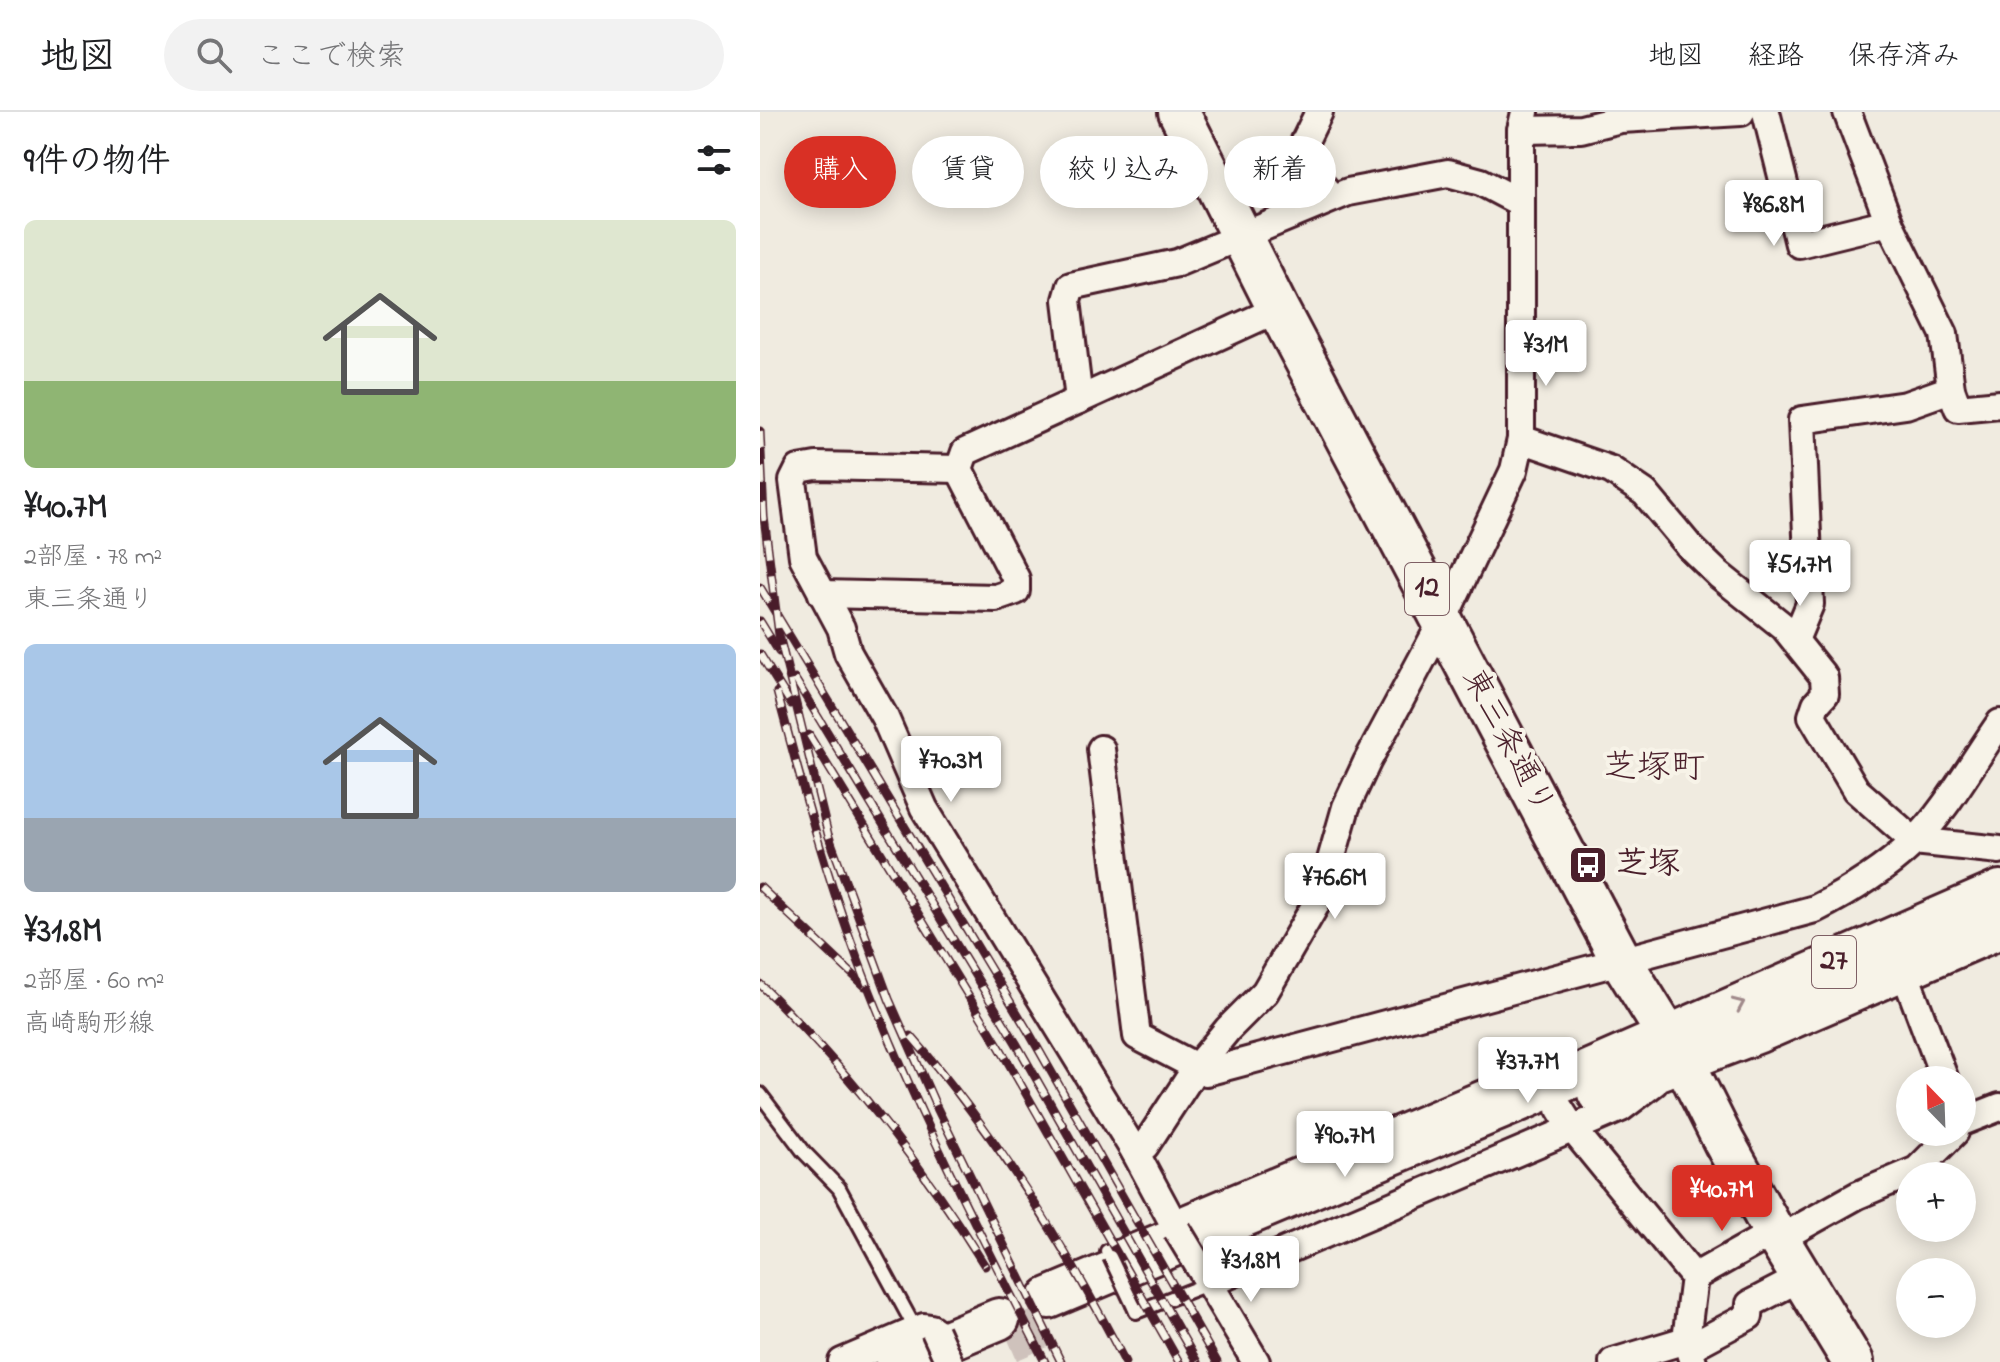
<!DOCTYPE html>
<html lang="ja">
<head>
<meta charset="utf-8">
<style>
  :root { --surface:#fff; --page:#f2f2f2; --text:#202124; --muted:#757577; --line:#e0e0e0; --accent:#d93025 }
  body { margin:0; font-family:"Indie Flower","Klee One",sans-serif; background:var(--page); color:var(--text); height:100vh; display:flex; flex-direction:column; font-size:30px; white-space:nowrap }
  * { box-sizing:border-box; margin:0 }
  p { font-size:26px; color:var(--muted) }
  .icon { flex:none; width:44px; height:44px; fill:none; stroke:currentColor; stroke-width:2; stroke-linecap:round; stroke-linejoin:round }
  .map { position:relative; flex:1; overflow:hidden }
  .side { display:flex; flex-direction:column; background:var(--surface); width:760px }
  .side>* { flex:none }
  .top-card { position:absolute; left:24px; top:24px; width:760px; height:72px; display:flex; gap:16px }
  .needle { width:52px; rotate:337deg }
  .tools { position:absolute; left:1136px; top:954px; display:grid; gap:16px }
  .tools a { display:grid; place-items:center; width:80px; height:80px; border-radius:50%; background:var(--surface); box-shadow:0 4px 20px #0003; font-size:40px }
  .price { position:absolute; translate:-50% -68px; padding:0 18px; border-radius:8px; background:#fff; color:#222; font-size:26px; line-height:52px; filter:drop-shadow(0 2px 4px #0008) }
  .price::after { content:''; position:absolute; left:50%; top:48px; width:24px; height:18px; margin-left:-12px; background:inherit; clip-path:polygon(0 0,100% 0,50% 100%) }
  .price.on { background:var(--accent); color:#fff }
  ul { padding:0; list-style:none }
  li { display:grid; align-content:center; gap:16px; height:424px; padding:0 24px }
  li span { display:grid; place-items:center; height:248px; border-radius:12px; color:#555 }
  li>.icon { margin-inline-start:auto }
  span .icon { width:144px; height:144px; fill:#fffc; stroke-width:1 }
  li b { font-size:34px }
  h2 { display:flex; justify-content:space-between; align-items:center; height:96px; padding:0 24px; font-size:34px }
  .tag { padding:0 28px; border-radius:36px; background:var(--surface); box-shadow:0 4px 20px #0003; font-size:28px; line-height:72px }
  .tag.on { background:var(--accent); color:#fff }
  header { display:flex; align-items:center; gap:48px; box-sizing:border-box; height:112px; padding:0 40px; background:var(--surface); border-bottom:2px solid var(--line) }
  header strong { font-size:38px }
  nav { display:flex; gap:44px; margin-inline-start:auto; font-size:28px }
  .search { width:560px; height:72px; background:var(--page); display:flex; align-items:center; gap:20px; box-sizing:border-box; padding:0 28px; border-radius:44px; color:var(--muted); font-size:30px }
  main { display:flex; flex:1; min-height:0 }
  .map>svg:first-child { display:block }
</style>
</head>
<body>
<header>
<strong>地図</strong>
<div class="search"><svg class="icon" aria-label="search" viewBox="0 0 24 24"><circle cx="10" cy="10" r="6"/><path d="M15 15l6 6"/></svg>ここで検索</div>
<nav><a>地図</a><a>経路</a><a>保存済み</a></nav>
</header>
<main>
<section class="side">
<h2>9件の物件<svg class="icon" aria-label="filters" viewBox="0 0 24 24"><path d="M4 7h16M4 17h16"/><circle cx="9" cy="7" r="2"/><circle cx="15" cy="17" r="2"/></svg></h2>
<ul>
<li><span style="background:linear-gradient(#dfe7d0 65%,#8fb573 0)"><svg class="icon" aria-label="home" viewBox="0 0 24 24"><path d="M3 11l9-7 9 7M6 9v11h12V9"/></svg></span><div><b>¥40.7M</b><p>2部屋 · 78 m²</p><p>東三条通り</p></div></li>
<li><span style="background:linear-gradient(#a9c7e8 70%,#9aa5b1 0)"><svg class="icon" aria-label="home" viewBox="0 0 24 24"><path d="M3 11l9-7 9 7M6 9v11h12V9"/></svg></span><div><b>¥31.8M</b><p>2部屋 · 60 m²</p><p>高崎駒形線</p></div></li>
</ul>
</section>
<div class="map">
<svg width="1240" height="1250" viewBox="0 0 1240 1250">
  <rect width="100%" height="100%" fill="#f0ebe0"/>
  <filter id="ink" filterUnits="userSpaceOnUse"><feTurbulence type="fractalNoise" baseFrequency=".0125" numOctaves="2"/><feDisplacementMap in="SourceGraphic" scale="16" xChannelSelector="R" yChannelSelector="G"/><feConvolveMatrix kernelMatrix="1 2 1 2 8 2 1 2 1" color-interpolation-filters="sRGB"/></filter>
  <g filter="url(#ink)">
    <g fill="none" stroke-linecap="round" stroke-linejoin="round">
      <!-- primary-tunnel -->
      <path stroke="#cfc2bc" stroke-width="40" stroke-dasharray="40 20" stroke-linecap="butt" d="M249 1230 300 1208"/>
      <defs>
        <g id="service">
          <path d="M0 982 44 1040 79 1076 156 1218"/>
          <path d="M350 1145 347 1139 413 1112"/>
          <path d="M373 1193 376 1200 450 1171"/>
        </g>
        <g id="minor">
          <path d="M559 0 538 43 572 86"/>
          <path d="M1006 0 1039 132 1129 110"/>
          <path d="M1087 0 1129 110 1184 222 1191 277 1198 296 1240 292"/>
          <path d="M761 18 821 17 861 7 981 0"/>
          <path d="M319 288 307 188 311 174 417 151 588 80 688 61 721 70 761 91"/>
          <path d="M761 327 851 358 885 381 930 435 959 463 1024 515 1064 565 1065 582 1056 592 1052 604 1096 678 1154 729 1240 738"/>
          <path d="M199 357 56 354 39 357 33 369 43 445 81 516 88 541 125 606 164 696 375 1040 417 1118"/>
          <path d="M62 482 236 486 256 479V467L199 357 205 340 518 197"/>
          <path d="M1035 528 1050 492 1042 308 1146 293 1191 277"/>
          <path d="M341 637 377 924 446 960 1055 797C1091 779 1124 758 1153 731 1186 699 1213 649 1240 611"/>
          <path d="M1144 859 1185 968"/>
          <path d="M800 997 812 1016 934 1165 926 1228 933 1250"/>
          <path d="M1202 1010 1240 995"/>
          <path d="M375 1040 385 1034 436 956 468 917 505 880 555 794 567 762 586 695 607 650 683 508 754 358 761 327V18L765 0"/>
          <path d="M413 1112 737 976 768 966 776 968"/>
          <path d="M1019 1127 1098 1083 1157 1058 1195 1020"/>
          <path d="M443 1161 496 1250"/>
          <path d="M934 1165 1014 1120"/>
          <path d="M450 1171 861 996 894 971"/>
          <path d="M929 1236 989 1204 990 1192 1042 1165"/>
          <path d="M82 1250 164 1215 171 1216 175 1219"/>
          <path d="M853 1250 926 1228"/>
        </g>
        <g id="primary">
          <path d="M419 0 518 197 861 848 924 950 964 1030 1014 1120 1093 1250"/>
          <path d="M838 981 999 920 1240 816"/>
          <path d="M289 1186 752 992 1240 779"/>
          <path d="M136 1250 239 1207"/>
        </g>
      </defs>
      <!-- service casing -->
      <use href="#service" stroke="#4a1f2b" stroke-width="18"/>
      <!-- minor casing -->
      <use href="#minor" stroke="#4a1f2b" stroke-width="32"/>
      <!-- primary casing -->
      <use href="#primary" stroke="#4a1f2b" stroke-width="46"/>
      <!-- service -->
      <use href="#service" stroke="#f7f3e8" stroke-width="12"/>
      <!-- minor -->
      <use href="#minor" stroke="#f7f3e8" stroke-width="26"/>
      <!-- primary -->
      <use href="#primary" stroke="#f7f3e8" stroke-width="40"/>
      <defs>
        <g id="rail">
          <path d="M0 319 4 405 19 523 68 722 129 887 177 996 301 1250"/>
          <path d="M0 475 268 919 457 1250"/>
          <path d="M0 509 19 540"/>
          <path d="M0 542 31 592"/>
          <path d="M35 567 256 931 437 1250"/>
          <path d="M17 580C41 670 65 760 98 848 150 987 218 1118 285 1250"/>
          <path d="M49 623 240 936 419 1250"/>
          <path d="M0 775 105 874"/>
          <path d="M0 872C86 956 161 1051 225 1154"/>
          <path d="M151 924C237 1023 305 1133 365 1250"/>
        </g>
      </defs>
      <!-- rail casing -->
      <use href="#rail" stroke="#4a1f2b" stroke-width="9"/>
      <!-- rail -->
      <use href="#rail" stroke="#f7f3e8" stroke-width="6" stroke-dasharray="18" stroke-linecap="butt"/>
      <defs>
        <path id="service-bridge" d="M350 1145 373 1193"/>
        <g id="minor-bridge">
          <path d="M417 1118 443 1161"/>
          <path d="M175 1219 189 1250"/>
        </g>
      </defs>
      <!-- service-bridge casing -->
      <use href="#service-bridge" stroke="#4a1f2b" stroke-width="18" stroke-linecap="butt"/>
      <!-- minor-bridge casing -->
      <use href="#minor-bridge" stroke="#4a1f2b" stroke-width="32" stroke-linecap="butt"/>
      <!-- service-bridge -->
      <use href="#service-bridge" stroke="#f7f3e8" stroke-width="12"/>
      <!-- minor-bridge -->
      <use href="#minor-bridge" stroke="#f7f3e8" stroke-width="26"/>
    </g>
    <!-- one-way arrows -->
    <defs><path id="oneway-chevron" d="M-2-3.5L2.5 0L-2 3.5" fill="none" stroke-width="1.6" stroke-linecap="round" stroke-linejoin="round" transform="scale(2)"/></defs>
    <use stroke="#a0898a" href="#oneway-chevron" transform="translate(979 892) rotate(-24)"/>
  </g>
  <!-- icons -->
  <defs>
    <symbol id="bus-square" viewBox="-11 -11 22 22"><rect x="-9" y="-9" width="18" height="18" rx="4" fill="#4a1f2b" stroke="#f7f3e8"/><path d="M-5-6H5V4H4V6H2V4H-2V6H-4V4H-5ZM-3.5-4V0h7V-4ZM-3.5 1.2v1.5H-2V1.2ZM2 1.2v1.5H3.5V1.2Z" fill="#fff"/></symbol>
  </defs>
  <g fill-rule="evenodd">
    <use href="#bus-square" x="806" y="731" width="44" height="44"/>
  </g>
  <g text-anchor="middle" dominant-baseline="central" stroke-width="8" stroke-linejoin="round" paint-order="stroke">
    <!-- shield labels -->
    <g fill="#f7f3e8" stroke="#7e5f64" stroke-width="2">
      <rect x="645" y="451" width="44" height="52" rx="6"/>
      <rect x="1052" y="824" width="44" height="52" rx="6"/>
    </g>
    <g font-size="30" font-weight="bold" fill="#4a1f2b">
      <text x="667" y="477">12</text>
      <text x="1074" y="850">27</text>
    </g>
    <!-- street labels -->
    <g font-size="32" fill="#4a1f2b" stroke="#f7f3e8">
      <text transform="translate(747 630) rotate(62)">東三条通り</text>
    </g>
    <!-- poi labels -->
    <g font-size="32" font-weight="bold" fill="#4a1f2b" stroke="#f7f3e8" text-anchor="start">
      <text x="856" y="753">芝塚</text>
    </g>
    <!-- neighbourhood labels -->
    <g font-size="34" fill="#4a1f2b" stroke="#f7f3e8">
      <text x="894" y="657">芝塚町</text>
    </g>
  </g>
</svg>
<div class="tools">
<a><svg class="needle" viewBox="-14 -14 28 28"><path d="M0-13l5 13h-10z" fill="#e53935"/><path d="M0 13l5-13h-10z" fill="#757577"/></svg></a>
<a>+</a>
<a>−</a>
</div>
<b class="price" style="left:1014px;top:136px">¥86.8M</b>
<b class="price" style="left:786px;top:276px">¥31M</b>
<b class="price" style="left:1040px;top:496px">¥51.7M</b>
<b class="price" style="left:191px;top:692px">¥70.3M</b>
<b class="price" style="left:575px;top:809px">¥76.6M</b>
<b class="price" style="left:768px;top:993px">¥37.7M</b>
<b class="price" style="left:585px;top:1067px">¥90.7M</b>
<b class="price on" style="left:962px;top:1121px">¥40.7M</b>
<b class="price" style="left:491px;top:1192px">¥31.8M</b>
<div class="top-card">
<a class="tag on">購入</a>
<a class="tag">賃貸</a>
<a class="tag">絞り込み</a>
<a class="tag">新着</a>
</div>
</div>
</main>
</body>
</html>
